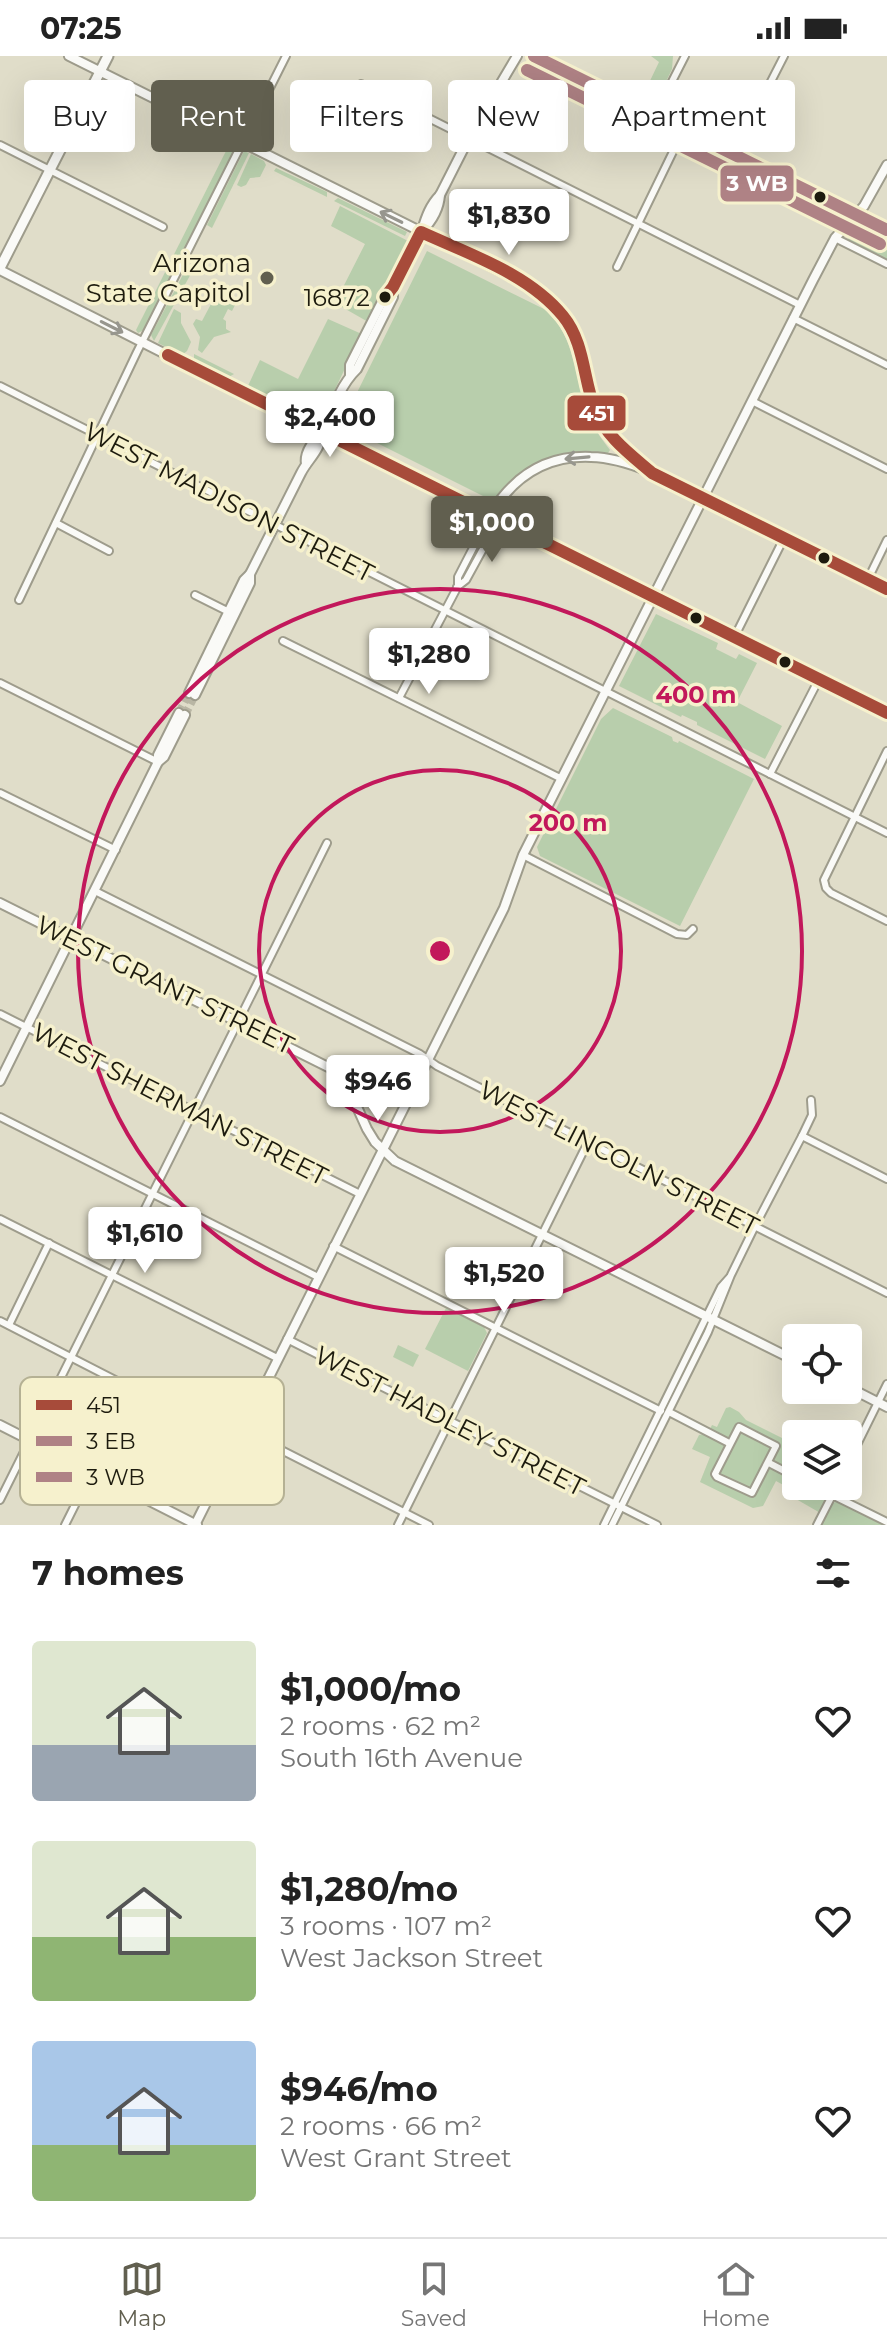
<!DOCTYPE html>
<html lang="en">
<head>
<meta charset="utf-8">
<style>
  :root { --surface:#fff; --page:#f6f6f6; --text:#222; --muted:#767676; --line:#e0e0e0; --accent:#615f4f }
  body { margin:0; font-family:Montserrat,sans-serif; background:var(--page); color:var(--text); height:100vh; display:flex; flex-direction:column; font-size:30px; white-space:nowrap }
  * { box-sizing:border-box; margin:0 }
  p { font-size:26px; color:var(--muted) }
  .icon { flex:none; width:44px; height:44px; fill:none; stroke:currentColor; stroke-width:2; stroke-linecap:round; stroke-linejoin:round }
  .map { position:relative; height:1469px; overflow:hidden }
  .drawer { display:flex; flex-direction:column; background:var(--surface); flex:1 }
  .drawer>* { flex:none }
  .top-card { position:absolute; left:24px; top:24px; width:840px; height:72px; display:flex; gap:16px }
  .fabs { position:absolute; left:782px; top:1268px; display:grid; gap:16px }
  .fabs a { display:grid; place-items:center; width:80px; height:80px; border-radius:8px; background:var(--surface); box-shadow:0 8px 32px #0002; font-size:40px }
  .price { position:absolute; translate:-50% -68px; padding:0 18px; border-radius:8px; background:#fff; color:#222; font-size:26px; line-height:52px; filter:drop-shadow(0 2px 4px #0008) }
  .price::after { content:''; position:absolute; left:50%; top:48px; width:24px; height:18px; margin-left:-12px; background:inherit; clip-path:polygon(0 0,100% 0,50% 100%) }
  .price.on { background:var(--accent); color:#fff }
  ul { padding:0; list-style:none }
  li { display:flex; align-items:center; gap:24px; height:200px; padding:0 32px }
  li span { display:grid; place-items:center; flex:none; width:224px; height:160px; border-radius:8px; color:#555 }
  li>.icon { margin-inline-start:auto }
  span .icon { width:96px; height:96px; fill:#fffc; stroke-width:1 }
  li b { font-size:34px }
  h2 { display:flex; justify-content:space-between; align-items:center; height:96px; padding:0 32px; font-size:34px }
  .chip { padding:0 28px; border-radius:8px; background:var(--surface); box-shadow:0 8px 32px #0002; font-size:28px; line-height:72px }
  .chip.on { background:var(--accent); color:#fff }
  .status { display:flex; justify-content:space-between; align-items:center; height:56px; padding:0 40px; background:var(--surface); direction:ltr }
  .status svg { height:22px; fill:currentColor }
  .tabs { display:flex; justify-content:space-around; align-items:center; height:112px; border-top:2px solid var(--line); background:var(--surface); font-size:22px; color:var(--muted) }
  .tabs a { display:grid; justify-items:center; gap:4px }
  .tabs .on { color:var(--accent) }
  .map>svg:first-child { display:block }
</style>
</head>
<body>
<div class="status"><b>07:25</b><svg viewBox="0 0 49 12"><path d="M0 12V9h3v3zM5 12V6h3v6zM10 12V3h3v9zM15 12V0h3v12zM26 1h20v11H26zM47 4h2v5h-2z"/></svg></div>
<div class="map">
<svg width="887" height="1469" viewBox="0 0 887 1469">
  <rect width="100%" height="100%" fill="#e0ddc9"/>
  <!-- green -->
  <g fill="#b8ceac">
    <path d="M651 0H673L672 13 660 38 644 31 648 29 659 6Z"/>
    <path d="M230 87 236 90 144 274 138 277 136 274Z"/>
    <path d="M244 95 249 97 212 172 207 169Z"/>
    <path d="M251 98 264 105 266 109 260 121 250 122 246 129 241 131 237 129Z"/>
    <path d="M276 112 327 136V141L274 115Z"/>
    <path d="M338 142 407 176 405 180 334 145Z"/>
    <path d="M340 150 410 186 383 235 379 248 370 267 335 247 365 188 331 170Z"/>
    <path d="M855 171 867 172 887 183V204L849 185 847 177Z"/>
    <path d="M427 195 544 253C576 279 574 321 587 356 592 370 601 382 610 394L608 397C561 396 522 405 493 445L341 369Z"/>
    <path d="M187 211 193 214 154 285 151 279Z"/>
    <path d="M219 233 238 243 232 255 228 253 223 263 226 265V273L231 276 214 281 202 297 198 294 200 281 193 268 196 263 202 265Z"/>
    <path d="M174 253 181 257V267L191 286 187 295 182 299 158 287Z"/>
    <path d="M328 263 364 279 359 283 320 365 316 366 247 332 260 304 298 323Z"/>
    <path d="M194 298 234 318 227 322 194 305Z"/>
    <path d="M656 558 718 587 716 593 736 603 739 598 757 607 737 646 782 670 765 703 697 669V666L682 659 681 661 619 630Z"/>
    <path d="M613 652 672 681 673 685 678 687 679 685 754 723 680 870 540 800 537 791 601 663Z"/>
    <path d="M446 1252 484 1271 487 1277 468 1315 425 1293Z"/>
    <path d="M398 1289 419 1299 413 1311 393 1301Z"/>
    <path d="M730 1351 739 1356 746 1364 796 1389V1430H837L822 1458 796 1443 798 1437 776 1425 763 1450 753 1452 700 1426 710 1401 692 1393 699 1379 708 1377 712 1369 717 1371 726 1352Z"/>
    <path d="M836 1446H838L883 1469H821L832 1447Z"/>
  </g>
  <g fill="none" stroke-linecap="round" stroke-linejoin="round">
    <!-- secondary-tunnel -->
    <g stroke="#b9b6a4" stroke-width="8" stroke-dasharray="8 4" stroke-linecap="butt">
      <path d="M179 657 189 637"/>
      <path d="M185 659 195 639"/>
    </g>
    <defs>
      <g id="street">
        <path d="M361 28 800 249"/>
        <path d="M655 59 685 0"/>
        <path d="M0 89 163 171"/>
        <path d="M734 98 784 0"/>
        <path d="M835 182 887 208"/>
        <path d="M617 211 684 73"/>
        <path d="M793 262 887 309"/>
        <path d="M0 330 887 777"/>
        <path d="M752 345 887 413"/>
        <path d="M56 467 109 495"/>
        <path d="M868 523 887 484"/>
        <path d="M457 531 466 524 489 482 501 464"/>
        <path d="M195 539 231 557"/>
        <path d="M19 544 137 296 286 0"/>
        <path d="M735 580 784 482"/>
        <path d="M283 585 562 723"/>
        <path d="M0 627 158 706"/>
        <path d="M399 642 458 530V521L490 459"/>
        <path d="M887 695 824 824 826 832 831 837 887 865"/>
        <path d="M770 718 819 623"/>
        <path d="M0 737 116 794"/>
        <path d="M523 799 677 878 687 879 693 873"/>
        <path d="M95 835 420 998 437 1010 887 1237"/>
        <path d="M0 958 360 1138"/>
        <path d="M333 1013 405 1048"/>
        <path d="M0 1061 318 1221"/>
        <path d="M802 1080 887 1123"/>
        <path d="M0 1163 277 1302"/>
        <path d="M333 1190 661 1355"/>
        <path d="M0 1265 236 1386"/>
        <path d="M9 1269 49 1187"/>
        <path d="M287 1283 657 1469"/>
        <path d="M669 1356 729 1387"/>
        <path d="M739 1371 776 1390 752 1437 717 1421 715 1418Z"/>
        <path d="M242 1374 429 1469"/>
        <path d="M769 1407 796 1421"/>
        <path d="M848 1407 887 1328"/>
        <path d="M814 1430 887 1466"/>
        <path d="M0 1444 327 787"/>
        <path d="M65 1469 92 1415"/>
        <path d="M398 1469 588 1086"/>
        <path d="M604 1469 721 1231 729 1222"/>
        <path d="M612 1469 708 1276 731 1219 755 1170 802 1080 812 1059 811 1044"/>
        <path d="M817 1469 837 1430"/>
      </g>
      <g id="secondary">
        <path d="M69 0 526 228C564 256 575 272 585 318 589 334 592 350 600 365 614 389 632 399 652 417"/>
        <path d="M422 175C432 165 439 153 440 139"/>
        <path d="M0 214 321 377 887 657"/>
        <path d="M350 319V309L386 238C399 225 416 192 422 174 426 161 430 149 440 139L472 76 517 0"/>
        <path d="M306 408C304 397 313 385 321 377"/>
        <path d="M490 459C513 421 546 399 591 401 636 402 687 434 727 454 780 480 834 506 887 533"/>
        <path d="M189 637 244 524 250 518"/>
        <path d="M195 639 250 527V518C267 485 284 451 301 417 306 407 313 401 318 391 329 366 336 333 357 313L393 241V231"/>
        <path d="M158 706 164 701 185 659"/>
        <path d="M0 847 330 1012 348 1031 367 1073 375 1086 395 1105 796 1305"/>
        <path d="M0 1025 158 706V699L179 657"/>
        <path d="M848 1331 887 1351"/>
        <path d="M0 1369 197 1469"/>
        <path d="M195 1469 504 852 523 799 813 224 835 182 864 150 887 109"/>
      </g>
      <g id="primary">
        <path d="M534 0 887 174"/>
        <path d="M0 212 108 0"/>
      </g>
    </defs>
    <!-- street casing -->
    <use href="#street" stroke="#9e9c8c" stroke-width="10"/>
    <!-- secondary casing -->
    <use href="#secondary" stroke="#9e9c8c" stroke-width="12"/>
    <!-- primary casing -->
    <use href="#primary" stroke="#9e9c8c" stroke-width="13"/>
    <!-- street -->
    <use href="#street" stroke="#fafaf7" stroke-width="6"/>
    <!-- secondary -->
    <use href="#secondary" stroke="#fafaf7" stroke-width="8"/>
    <!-- primary -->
    <use href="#primary" stroke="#fafaf7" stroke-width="9"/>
    <defs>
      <g id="bus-1">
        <path d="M385 241 393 231 421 176C469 198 529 218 563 260 585 287 583 323 595 353 606 381 630 398 652 417L887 533"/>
        <path d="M168 299 887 657"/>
      </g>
      <path id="bus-2" d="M534 0 887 174"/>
      <path id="bus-3" d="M527 14 880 188"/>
    </defs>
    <!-- bus-1 casing -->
    <use href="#bus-1" stroke="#f6f1cd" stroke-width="18"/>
    <!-- bus-2 casing -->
    <use href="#bus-2" stroke="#f6f1cd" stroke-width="18"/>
    <!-- bus-3 casing -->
    <use href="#bus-3" stroke="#f6f1cd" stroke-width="18"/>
    <!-- bus-1 -->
    <use href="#bus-1" stroke="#a74b3a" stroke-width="12"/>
    <!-- bus-2 -->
    <use href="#bus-2" stroke="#af8285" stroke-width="12"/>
    <!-- bus-3 -->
    <use href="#bus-3" stroke="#af8285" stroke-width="12"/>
  </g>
  <!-- one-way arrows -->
  <defs><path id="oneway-shaft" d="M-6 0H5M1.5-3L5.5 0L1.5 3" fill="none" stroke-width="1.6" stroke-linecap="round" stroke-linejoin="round" transform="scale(2)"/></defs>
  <g stroke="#97968e">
    <use href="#oneway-shaft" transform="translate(391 161) rotate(-154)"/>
    <use href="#oneway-shaft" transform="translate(112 271) rotate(27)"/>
    <use href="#oneway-shaft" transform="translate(577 402) rotate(175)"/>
  </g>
  <!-- distance rings -->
  <g fill="none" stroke="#c2185b" stroke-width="4">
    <circle cx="440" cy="895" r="181"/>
    <circle cx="440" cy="895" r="362"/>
  </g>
  <!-- markers -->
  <g fill="#1d1b0e" stroke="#f6f1cd" stroke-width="3">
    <circle cx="820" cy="141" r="7"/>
    <circle cx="385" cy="241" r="7"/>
    <circle cx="824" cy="502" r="7"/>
    <circle cx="696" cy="562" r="7"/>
    <circle cx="785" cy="606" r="7"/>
  </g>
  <circle fill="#615f4f" stroke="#f6f1cd" stroke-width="3" cx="267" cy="222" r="8"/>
  <g text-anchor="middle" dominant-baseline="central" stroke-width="7" stroke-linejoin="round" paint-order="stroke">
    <!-- bus labels -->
    <g font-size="24" fill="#1d1b0e" stroke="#f6f1cd" text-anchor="end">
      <text x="370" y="241">16872</text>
    </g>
    <!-- poi labels -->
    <g font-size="26" fill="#1d1b0e" stroke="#f6f1cd" text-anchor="end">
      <text x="251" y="207">Arizona<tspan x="251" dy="30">State Capitol</tspan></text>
    </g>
    <!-- street labels -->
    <g font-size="26" fill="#1d1b0e" stroke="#f6f1cd">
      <text transform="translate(229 446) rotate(27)">WEST MADISON STREET</text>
      <text transform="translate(165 929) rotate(26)">WEST GRANT STREET</text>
      <text transform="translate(180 1048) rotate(27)">WEST SHERMAN STREET</text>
      <text transform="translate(619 1102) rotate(27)">WEST LINCOLN STREET</text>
      <text transform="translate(450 1365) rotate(27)">WEST HADLEY STREET</text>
    </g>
  </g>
  <!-- legend -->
  <rect x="20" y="1321" width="264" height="128" rx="12" fill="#f6f1cd" stroke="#b5b194" stroke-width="2"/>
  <rect x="36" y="1344" width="36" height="10" fill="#a74b3a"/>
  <rect x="36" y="1380" width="36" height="10" fill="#af8285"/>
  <rect x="36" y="1416" width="36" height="10" fill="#af8285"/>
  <g font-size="22" fill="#1d1b0e">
    <text x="86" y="1357">451</text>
    <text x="86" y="1393">3 EB</text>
    <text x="86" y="1429">3 WB</text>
  </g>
  <circle cx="440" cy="895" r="12" fill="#c2185b" stroke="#f6f1cd" stroke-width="4"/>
  <g font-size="24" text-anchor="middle" font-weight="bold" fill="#c2185b" stroke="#f6f1cd" stroke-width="7" stroke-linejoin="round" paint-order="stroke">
    <text x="696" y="647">400 m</text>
    <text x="568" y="775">200 m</text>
  </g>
  <g stroke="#f6f1cd" stroke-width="3">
    <rect x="719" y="108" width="76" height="39" rx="8" fill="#af8285"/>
    <rect x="566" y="338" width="61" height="38" rx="8" fill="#a74b3a"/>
  </g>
  <g font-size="22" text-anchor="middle" font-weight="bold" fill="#fff">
    <text x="757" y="135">3 WB</text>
    <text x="597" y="365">451</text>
  </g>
</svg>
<div class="fabs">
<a><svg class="icon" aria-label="locate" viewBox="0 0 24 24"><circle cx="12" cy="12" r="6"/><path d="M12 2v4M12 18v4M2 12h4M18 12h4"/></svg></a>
<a><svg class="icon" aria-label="layers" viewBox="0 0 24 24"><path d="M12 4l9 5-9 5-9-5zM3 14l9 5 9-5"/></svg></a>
</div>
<b class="price" style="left:509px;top:201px">$1,830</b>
<b class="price" style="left:330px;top:403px">$2,400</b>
<b class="price on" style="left:492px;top:508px">$1,000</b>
<b class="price" style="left:429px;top:640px">$1,280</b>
<b class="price" style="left:378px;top:1067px">$946</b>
<b class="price" style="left:145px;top:1219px">$1,610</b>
<b class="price" style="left:504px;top:1259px">$1,520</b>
<div class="top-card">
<a class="chip">Buy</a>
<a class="chip on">Rent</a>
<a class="chip">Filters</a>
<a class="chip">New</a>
<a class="chip">Apartment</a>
</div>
</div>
<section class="drawer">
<h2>7 homes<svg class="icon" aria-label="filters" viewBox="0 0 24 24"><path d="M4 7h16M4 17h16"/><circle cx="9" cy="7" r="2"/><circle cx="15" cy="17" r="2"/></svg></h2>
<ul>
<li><span style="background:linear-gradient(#dfe7d0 65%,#9aa5b1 0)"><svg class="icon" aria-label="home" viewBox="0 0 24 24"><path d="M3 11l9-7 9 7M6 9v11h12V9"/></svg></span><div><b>$1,000/mo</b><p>2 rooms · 62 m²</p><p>South 16th Avenue</p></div><svg class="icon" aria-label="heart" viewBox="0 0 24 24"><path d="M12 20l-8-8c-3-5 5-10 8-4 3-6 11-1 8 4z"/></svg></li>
<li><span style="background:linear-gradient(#dfe7d0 60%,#8fb573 0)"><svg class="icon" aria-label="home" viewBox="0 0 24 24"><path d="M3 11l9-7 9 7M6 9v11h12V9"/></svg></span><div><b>$1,280/mo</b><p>3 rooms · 107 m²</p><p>West Jackson Street</p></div><svg class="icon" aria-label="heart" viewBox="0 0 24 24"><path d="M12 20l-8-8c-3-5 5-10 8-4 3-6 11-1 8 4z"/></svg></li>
<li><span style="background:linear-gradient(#a9c7e8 65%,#8fb573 0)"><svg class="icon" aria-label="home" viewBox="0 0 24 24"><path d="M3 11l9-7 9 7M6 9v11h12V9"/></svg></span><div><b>$946/mo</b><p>2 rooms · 66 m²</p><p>West Grant Street</p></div><svg class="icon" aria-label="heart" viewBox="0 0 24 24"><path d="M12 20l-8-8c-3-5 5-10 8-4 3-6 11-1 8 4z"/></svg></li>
</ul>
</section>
<nav class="tabs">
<a class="on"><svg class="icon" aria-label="map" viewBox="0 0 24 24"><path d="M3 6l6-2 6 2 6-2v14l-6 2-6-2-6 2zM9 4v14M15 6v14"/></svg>Map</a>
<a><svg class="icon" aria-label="saved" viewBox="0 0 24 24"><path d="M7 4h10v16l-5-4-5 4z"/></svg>Saved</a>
<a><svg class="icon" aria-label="home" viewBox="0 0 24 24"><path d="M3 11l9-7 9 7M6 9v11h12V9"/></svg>Home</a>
</nav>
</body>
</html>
